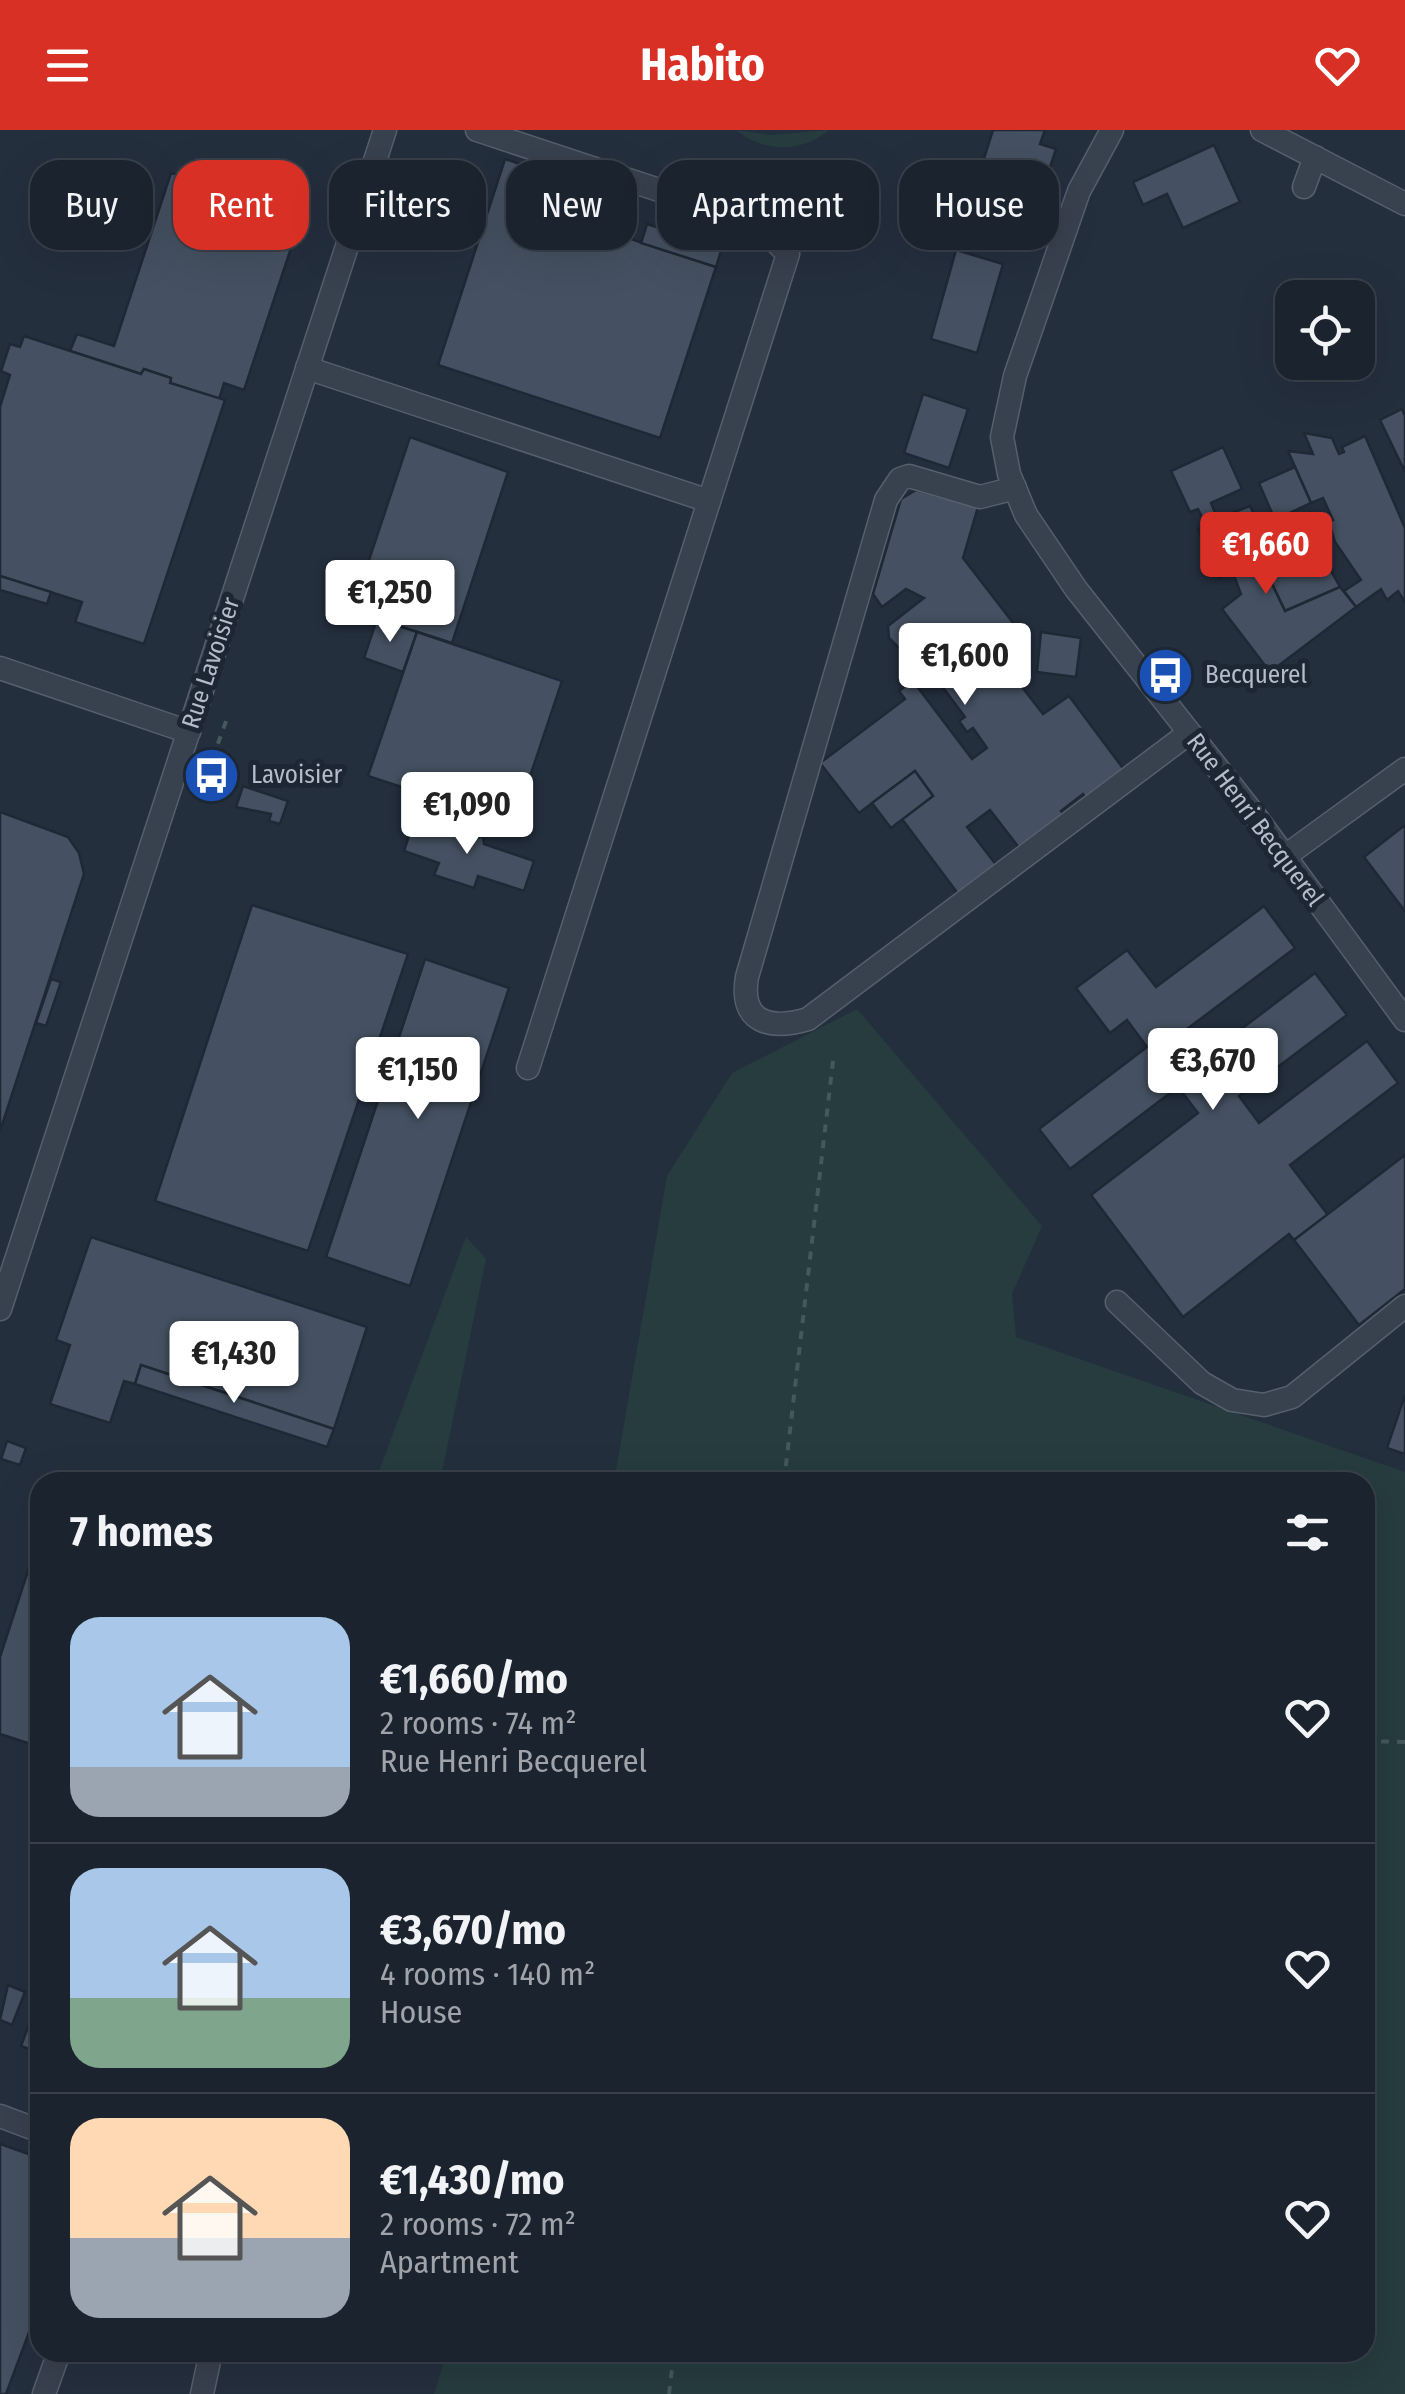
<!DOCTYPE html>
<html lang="en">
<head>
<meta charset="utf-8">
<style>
  :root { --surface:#1b232e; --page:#282f3a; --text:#f1f3f6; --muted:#a0a4aa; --line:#39404a; --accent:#d93025 }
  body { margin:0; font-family:"Fira Sans Condensed",sans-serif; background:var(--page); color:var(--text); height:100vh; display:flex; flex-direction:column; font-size:38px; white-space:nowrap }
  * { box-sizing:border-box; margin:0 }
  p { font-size:32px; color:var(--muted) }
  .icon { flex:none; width:55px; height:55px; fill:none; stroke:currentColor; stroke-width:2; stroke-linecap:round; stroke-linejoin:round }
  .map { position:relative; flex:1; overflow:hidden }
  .sheet { position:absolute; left:30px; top:1342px; width:1345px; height:890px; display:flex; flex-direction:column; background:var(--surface); border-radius:30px; box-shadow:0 10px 40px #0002,0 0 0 2px var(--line) }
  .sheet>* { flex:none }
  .banner { position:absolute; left:30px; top:30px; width:1345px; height:90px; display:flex; gap:20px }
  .tools { position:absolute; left:1275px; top:150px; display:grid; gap:20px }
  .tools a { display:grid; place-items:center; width:100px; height:100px; border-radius:20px; background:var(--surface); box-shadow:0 10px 40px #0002,0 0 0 2px var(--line); font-size:50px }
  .price { position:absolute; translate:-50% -85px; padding:0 22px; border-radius:10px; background:#fff; color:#222; font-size:32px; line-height:65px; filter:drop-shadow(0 2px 5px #0008) }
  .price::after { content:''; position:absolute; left:50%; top:60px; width:30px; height:22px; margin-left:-15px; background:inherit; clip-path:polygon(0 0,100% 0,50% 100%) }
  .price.selected { background:var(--accent); color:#fff }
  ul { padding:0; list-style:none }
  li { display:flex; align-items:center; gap:30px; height:250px; padding:0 40px }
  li+li { border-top:2px solid var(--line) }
  li span { display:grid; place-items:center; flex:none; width:280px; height:200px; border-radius:30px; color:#555 }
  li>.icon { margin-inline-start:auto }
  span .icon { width:120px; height:120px; fill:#fffc; stroke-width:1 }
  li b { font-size:42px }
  h2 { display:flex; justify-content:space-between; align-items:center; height:120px; padding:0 40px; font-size:42px }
  .pill { padding:0 35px; border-radius:30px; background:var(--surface); box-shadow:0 10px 40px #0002,0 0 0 2px var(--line); font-size:35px; line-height:90px }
  .pill.selected { background:var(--accent); color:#fff }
  header { display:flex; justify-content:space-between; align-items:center; height:130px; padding:0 40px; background:var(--accent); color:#fff; font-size:45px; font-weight:700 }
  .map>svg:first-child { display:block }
</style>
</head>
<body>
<header><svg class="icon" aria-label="menu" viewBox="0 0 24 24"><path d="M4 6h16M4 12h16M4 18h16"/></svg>Habito<svg class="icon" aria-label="heart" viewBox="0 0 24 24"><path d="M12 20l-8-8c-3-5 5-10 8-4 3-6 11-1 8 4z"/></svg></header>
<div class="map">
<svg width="1405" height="2264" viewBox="0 0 1405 2264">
  <rect width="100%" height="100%" fill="#242f3e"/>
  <!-- green -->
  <g fill="#263c3f">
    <path d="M736 0 771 5 829 0C802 23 764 23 736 0Z"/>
    <path d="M857 879 1042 1096 1012 1164 1016 1207 1405 1342V2264H434L447 2222H1365V1352H614L667 1046 732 943Z"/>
    <path d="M466 1107 486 1129 440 1352H375Z"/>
  </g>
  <!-- building -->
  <g fill="#455162" stroke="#1f2835" stroke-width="2.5">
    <path d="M993 0H1045L1040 14 1056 19 1038 74 1009 64 1012 55 979 44Z"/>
    <path d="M1214 15 1240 72 1183 98 1167 64 1143 75 1133 52Z"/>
    <path d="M505 29 582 55 570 89 716 137 660 308 438 235Z"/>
    <path d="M171 43 268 71 260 93 295 106 244 260 224 253 219 269 170 253 171 248 144 239 141 244 70 221 77 204 114 216Z"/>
    <path d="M647 94 722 118 716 137 641 113Z"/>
    <path d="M956 120 1003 134 977 223 931 209Z"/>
    <path d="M24 206 141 244 144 239 171 248 170 253 225 270 144 514 75 492 82 472 0 446V277L10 245 1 241 10 214 20 217Z"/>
    <path d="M923 264 968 279 949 338 904 323Z"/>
    <path d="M1402 279 1405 286V342L1380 290Z"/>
    <path d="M1304 303 1332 308 1339 324 1344 322 1342 317 1365 306 1405 398V472L1398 461 1387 470 1381 459 1356 477 1344 461 1361 450 1335 412 1331 399 1289 417 1275 390 1290 383 1300 404 1333 390 1323 368 1311 373 1288 321 1313 324Z"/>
    <path d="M410 307 508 342 452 513 352 481Z"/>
    <path d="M1223 317 1242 359 1211 373 1218 390 1206 395 1198 379 1190 382 1171 341Z"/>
    <path d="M1295 337 1311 373 1275 390 1259 353Z"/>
    <path d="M916 360 978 377 963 428 1021 503 995 522 1043 584 1069 566 1125 641 1087 670 1083 664 1061 681 1065 686 1020 719 990 680 967 697 997 736 959 765 902 689 933 666 915 641 859 683 820 633 905 569 899 561 913 551 972 629 987 618 973 598 967 602 959 591 965 587 918 524 913 527 907 518 898 517 889 508 888 496 924 468 906 459 882 477 873 464 901 369Z"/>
    <path d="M1250 376 1266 410 1270 409 1277 422 1312 407 1340 457 1285 481 1237 381Z"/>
    <path d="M1237 381 1285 481 1340 457 1356 477 1270 542 1222 479 1241 464 1233 443 1219 448 1198 399Z"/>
    <path d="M0 446 51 462 47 474 0 460Z"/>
    <path d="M377 489 417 502 403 542 364 528Z"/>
    <path d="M417 502 562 551 514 694 368 646Z"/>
    <path d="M1041 502 1081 508 1076 547 1037 542Z"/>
    <path d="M915 641 933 666 891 698 872 673Z"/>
    <path d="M243 656 288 671 280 694 269 691 271 684 236 677Z"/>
    <path d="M0 682 68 707 79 723 84 744 0 1001Z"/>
    <path d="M422 686 430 689 428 695 471 710 483 706 484 714 534 731 524 761 478 746 474 758 434 745 439 733 404 721 414 690 419 692Z"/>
    <path d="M1405 695V779L1404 780 1364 727Z"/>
    <path d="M252 775 408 824 308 1121 155 1071Z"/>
    <path d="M1264 776 1295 818 1187 899 1207 925 1315 843 1347 885 1239 966 1259 993 1367 911 1398 953 1290 1035 1328 1085 1294 1110 1289 1104 1183 1187 1091 1065 1198 983 1178 957 1070 1039 1039 999 1147 917 1127 890 1110 903 1076 858 1127 820 1156 857Z"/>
    <path d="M425 829 509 858 410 1156 326 1127Z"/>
    <path d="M51 849 61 852 46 896 36 893Z"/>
    <path d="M1405 1025V1159L1359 1195 1294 1110Z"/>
    <path d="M91 1107 367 1197 334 1299 141 1235 135 1254 124 1251 110 1293 50 1274 70 1215 56 1210Z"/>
    <path d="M141 1235 334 1299 327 1317 135 1254Z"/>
    <path d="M1405 1265V1324L1387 1318Z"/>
    <path d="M7 1311 26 1318 20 1335 1 1329Z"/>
    <path d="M36 1416 40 1418V1617L0 1604V1527Z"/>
    <path d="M8 1855 25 1862 12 1895 0 1890Z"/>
    <path d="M40 1865V1923L21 1916Z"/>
    <path d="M0 2014 40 2028V2173L6 2264H0Z"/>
  </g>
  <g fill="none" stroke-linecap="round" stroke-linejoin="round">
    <defs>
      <g id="minor">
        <path d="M477 0 756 92 788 124 528 938"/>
        <path d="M1112 0 1079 61 1015 246 1002 307 1009 344 1026 385 1076 459 1253 683 1405 890"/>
        <path d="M1262 0 1405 74"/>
        <path d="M1304 57 1315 27"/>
        <path d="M307 238 709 371"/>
        <path d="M1015 358 980 367 909 346 900 349 886 370 747 847C739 894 772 900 808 889L1189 603"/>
        <path d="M0 538 189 602"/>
        <path d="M1284 727 1405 639"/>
        <path d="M1117 1172 1202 1253 1232 1270 1264 1275 1292 1267 1405 1176"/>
        <path d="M0 1179 385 0"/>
        <path d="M0 1986 40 2001"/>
        <path d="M44 2264 59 2222"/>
        <path d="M202 2264 211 2222"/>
      </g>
    </defs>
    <!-- minor casing -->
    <use href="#minor" stroke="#565f6c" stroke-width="25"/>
    <!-- path -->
    <g stroke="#44595c" stroke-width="4" stroke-dasharray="8 8" stroke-linecap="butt">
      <path d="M195 646 205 649 228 586"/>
      <path d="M784 1352 833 931"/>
      <path d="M1365 1611 1405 1612"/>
      <path d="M669 2264 674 2222"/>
    </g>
    <!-- minor -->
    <use href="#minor" stroke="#38414e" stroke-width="22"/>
  </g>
  <!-- icons -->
  <defs>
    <symbol id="bus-disc" viewBox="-11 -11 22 22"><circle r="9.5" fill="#1a4fb4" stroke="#1d2633"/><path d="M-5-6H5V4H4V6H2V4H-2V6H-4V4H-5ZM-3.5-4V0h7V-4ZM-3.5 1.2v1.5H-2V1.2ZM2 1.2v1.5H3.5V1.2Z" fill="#fff"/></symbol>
  </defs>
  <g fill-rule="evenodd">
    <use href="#bus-disc" x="1134" y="514" width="63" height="63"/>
    <use href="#bus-disc" x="180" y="614" width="63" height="63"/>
  </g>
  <g text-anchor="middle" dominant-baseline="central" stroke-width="10" stroke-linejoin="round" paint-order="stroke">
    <!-- street labels -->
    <g font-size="25" fill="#b4bcc9" stroke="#1d2633">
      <text transform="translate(211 533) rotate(-72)">Rue Lavoisier</text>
      <text transform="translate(1255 690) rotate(53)">Rue Henri Becquerel</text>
    </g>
    <!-- poi labels -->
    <g font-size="25" fill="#b4bcc9" stroke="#1d2633" text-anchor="start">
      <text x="1205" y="545">Becquerel</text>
      <text x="251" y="645">Lavoisier</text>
    </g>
  </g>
</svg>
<div class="tools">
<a><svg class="icon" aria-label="locate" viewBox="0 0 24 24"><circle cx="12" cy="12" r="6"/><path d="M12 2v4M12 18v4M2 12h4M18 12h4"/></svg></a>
</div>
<b class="price selected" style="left:1266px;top:467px">€1,660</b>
<b class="price" style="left:390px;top:515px">€1,250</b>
<b class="price" style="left:965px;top:578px">€1,600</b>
<b class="price" style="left:467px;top:727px">€1,090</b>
<b class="price" style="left:1213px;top:983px">€3,670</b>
<b class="price" style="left:418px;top:992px">€1,150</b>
<b class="price" style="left:234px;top:1276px">€1,430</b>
<div class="banner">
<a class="pill">Buy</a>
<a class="pill selected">Rent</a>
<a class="pill">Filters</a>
<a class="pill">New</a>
<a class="pill">Apartment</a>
<a class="pill">House</a>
</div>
<section class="sheet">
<h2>7 homes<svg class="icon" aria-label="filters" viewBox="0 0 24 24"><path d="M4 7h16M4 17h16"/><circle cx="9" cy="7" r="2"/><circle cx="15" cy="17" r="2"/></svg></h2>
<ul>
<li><span style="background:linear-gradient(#a9c7e8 75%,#9aa5b1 0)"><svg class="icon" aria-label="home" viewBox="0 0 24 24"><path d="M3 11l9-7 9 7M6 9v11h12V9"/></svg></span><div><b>€1,660/mo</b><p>2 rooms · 74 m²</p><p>Rue Henri Becquerel</p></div><svg class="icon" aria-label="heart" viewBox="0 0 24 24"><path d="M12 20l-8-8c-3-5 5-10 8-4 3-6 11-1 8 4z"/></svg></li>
<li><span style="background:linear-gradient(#a9c7e8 65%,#7fa58c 0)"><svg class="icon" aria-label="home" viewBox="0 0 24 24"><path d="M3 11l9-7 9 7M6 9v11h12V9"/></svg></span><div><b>€3,670/mo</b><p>4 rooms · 140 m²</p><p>House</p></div><svg class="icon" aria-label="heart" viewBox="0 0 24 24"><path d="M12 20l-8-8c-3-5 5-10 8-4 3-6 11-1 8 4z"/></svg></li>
<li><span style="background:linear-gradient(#ffd9b3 60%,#9aa5b1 0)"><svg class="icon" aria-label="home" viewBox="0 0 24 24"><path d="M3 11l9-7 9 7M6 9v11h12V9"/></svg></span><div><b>€1,430/mo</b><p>2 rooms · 72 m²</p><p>Apartment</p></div><svg class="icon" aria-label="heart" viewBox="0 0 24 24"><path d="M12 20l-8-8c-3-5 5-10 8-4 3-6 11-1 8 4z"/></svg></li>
</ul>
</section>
</div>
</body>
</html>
